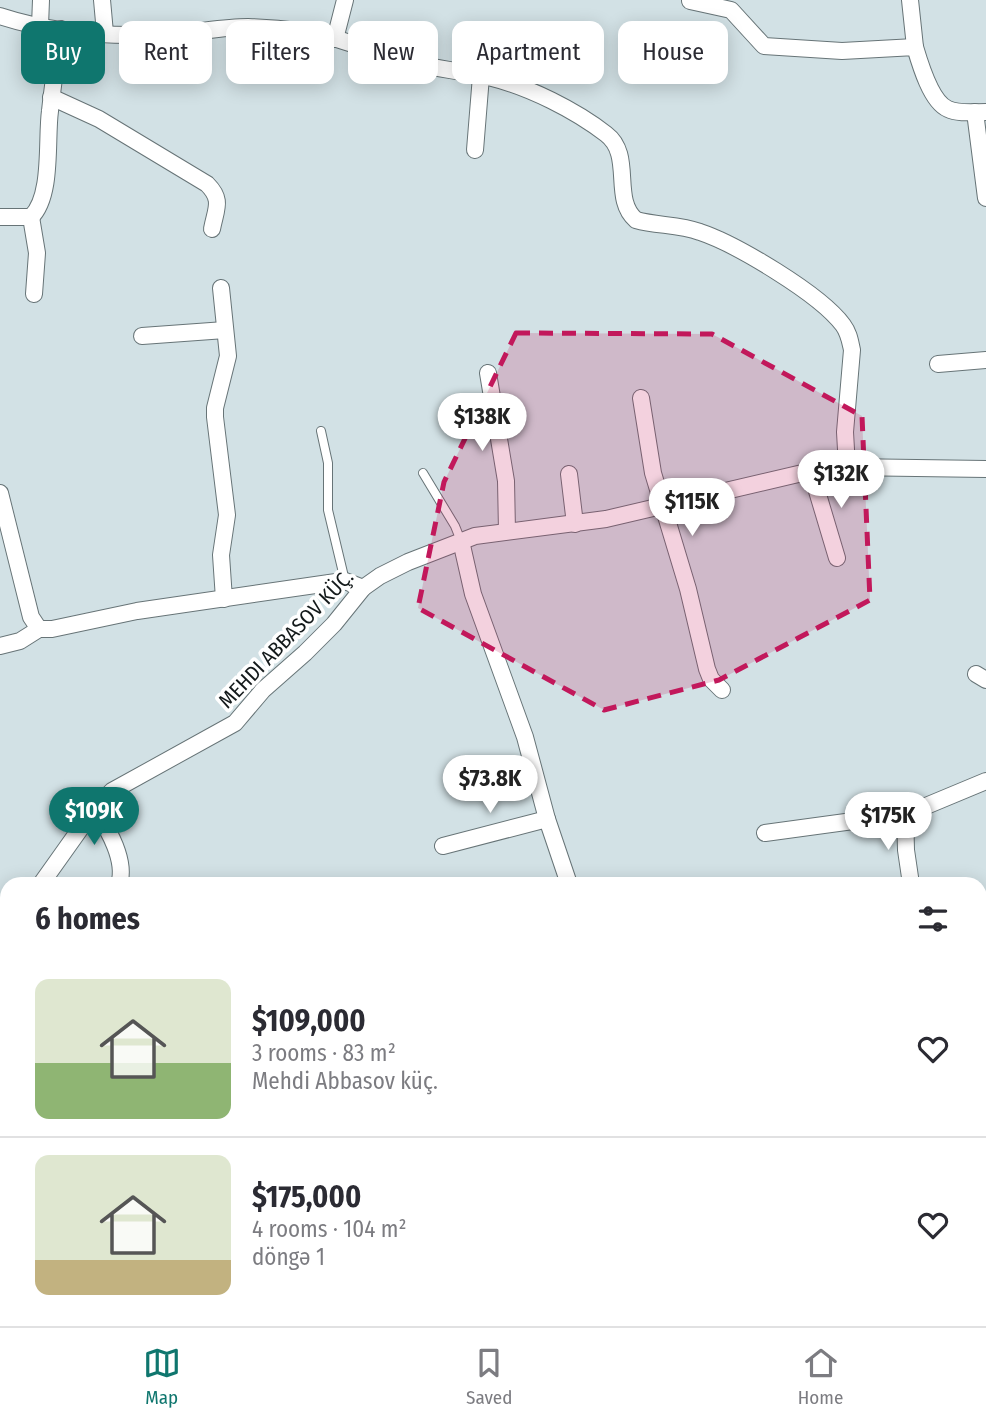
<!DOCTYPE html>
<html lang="en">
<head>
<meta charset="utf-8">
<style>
  :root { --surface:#fff; --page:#f2f2f3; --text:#2b2b33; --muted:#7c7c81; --line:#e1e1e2; --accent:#0f766e }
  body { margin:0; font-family:"Fira Sans Condensed",sans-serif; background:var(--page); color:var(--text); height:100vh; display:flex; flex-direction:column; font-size:26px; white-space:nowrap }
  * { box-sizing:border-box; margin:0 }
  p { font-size:23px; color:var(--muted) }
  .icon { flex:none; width:38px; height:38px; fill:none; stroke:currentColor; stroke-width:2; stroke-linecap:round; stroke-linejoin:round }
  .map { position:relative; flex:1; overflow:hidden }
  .side { position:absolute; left:0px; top:877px; width:987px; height:450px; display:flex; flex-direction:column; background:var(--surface); border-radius:21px 21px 0 0; box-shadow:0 4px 18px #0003 }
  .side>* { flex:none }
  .guide { position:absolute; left:21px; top:21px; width:945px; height:63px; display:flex; gap:14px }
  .price { position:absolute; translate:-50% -60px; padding:0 16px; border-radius:24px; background:#fff; color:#222; font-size:23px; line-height:46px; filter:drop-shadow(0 2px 4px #0008) }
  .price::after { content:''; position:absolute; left:50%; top:42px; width:21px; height:16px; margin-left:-10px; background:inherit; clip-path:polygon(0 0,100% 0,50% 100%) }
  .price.selected { background:var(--accent); color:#fff }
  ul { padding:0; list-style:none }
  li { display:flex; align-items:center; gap:21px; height:175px; padding:0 35px }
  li+li { border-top:2px solid var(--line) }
  li span { display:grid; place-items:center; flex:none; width:196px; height:140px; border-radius:14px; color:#555 }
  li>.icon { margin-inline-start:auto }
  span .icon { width:84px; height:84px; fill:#fffc; stroke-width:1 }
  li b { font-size:30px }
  h2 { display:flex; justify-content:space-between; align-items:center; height:84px; padding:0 35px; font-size:30px }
  .tag { padding:0 24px; border-radius:14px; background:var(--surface); box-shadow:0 4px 18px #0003; font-size:24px; line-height:63px }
  .tag.selected { background:var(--accent); color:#fff }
  .dock { display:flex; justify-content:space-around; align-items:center; height:98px; border-top:2px solid var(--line); background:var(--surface); font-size:19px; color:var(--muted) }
  .dock a { display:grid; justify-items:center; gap:4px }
  .dock .selected { color:var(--accent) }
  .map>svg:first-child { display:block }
</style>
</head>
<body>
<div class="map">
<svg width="986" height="1326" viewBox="0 0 986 1326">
  <rect width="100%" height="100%" fill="#d2e1e5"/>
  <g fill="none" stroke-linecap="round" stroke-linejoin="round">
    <defs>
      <g id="lane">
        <path d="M321 431 328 463V510L345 581"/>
        <path d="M423 473 455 526 461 541"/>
      </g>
      <g id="street">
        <path d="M102 0 105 33"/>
        <path d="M910 0 915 47"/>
        <path d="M690 1 731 10 764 46 842 51 915 47C920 64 931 102 948 109 958 114 974 112 986 112"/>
        <path d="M0 16C52 33 113 37 168 34 195 33 221 27 248 27 277 28 309 31 337 39 363 47 387 56 413 63 439 69 466 72 492 78 529 87 575 110 606 134 634 155 611 199 636 220 657 226 679 224 700 232 736 244 820 294 843 325 849 333 850 341 852 350L845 432 847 467"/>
        <path d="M40 26 41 0"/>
        <path d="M335 39 345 0"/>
        <path d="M51 97 99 119 207 184C223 200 216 208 212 229"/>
        <path d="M975 112 986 198"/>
        <path d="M475 150 481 76"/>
        <path d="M0 217H31C53 196 46 139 50 111 53 83 57 56 61 29"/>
        <path d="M31 217 37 253 34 294"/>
        <path d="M221 288 228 356 215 408V417L227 515 221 555 224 599"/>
        <path d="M142 336 225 330"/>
        <path d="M938 364 986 360"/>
        <path d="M488 373 506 481 507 531"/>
        <path d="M641 398 653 473 688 589 707 669 711 679 722 690"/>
        <path d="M811 471 837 558"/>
        <path d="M569 474 575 524"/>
        <path d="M0 493 31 617 39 629H52L137 611 336 582 345 581 363 588"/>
        <path d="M461 541 473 594 525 737 547 819 569 884"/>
        <path d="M0 646 20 641 39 629"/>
        <path d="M976 674 986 680"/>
        <path d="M95 808C107 828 127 860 119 884"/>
        <path d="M905 813 906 850 911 884"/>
        <path d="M765 833 897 815 914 811 986 781"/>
        <path d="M443 846 547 819"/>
        <path d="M41 884 95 808 112 791 235 723 263 690 305 653 334 624 363 588 380 576 408 562 475 536 606 519 811 471 847 467 986 469"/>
        <path d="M0 929 7 924"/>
        <path d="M980 994H986"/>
        <path d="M0 1129 7 1126"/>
        <path d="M0 1230 7 1294"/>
        <path d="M12 1320 13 1326"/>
      </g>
    </defs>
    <!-- lane casing -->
    <use href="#lane" stroke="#677477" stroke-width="10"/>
    <!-- street casing -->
    <use href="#street" stroke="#677477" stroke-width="18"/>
    <!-- lane -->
    <use href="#lane" stroke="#fff" stroke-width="8"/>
    <!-- street -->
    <use href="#street" stroke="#fff" stroke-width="16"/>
  </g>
  <!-- marked area -->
  <path fill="#c2185b" fill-opacity="0.2" stroke="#c2185b" stroke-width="5" stroke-dasharray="14 9" stroke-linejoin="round" d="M516 333 712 334 862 416 870 600 719 680 604 710 418 608 444 482Z"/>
  <g text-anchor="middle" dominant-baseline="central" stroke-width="7" stroke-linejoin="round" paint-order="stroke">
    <!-- street labels -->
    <g font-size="21" fill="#13191a" stroke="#fff">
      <text transform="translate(286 639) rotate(-46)">MEHDI ABBASOV KÜÇ.</text>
    </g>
  </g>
</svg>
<b class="price" style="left:482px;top:453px">$138K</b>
<b class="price" style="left:841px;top:510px">$132K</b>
<b class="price" style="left:692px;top:538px">$115K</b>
<b class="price" style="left:490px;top:815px">$73.8K</b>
<b class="price selected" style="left:94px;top:847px">$109K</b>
<b class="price" style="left:888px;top:852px">$175K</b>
<div class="guide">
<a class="tag selected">Buy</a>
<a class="tag">Rent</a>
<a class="tag">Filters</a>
<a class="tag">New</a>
<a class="tag">Apartment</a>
<a class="tag">House</a>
</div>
<section class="side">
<h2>6 homes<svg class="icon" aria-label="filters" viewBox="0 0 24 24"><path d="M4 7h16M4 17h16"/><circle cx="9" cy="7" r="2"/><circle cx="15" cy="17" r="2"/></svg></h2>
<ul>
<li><span style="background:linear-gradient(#dfe7d0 60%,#8fb573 0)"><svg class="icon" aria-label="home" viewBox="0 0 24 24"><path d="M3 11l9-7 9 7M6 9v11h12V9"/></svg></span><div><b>$109,000</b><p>3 rooms · 83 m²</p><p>Mehdi Abbasov küç.</p></div><svg class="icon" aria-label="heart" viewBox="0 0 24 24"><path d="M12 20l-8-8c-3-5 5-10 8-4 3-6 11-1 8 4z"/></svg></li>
<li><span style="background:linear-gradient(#dfe7d0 75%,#c2b280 0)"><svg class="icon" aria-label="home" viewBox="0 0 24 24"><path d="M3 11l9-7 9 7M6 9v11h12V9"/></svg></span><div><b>$175,000</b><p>4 rooms · 104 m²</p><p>döngə 1</p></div><svg class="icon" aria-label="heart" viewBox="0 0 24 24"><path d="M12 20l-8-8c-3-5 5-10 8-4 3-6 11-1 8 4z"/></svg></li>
</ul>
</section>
</div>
<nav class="dock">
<a class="selected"><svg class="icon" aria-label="map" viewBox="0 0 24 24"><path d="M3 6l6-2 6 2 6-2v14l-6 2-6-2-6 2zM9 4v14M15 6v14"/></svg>Map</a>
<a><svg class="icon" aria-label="saved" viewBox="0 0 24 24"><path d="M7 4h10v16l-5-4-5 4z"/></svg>Saved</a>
<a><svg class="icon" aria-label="home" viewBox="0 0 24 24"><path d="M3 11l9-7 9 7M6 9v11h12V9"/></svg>Home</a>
</nav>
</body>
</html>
